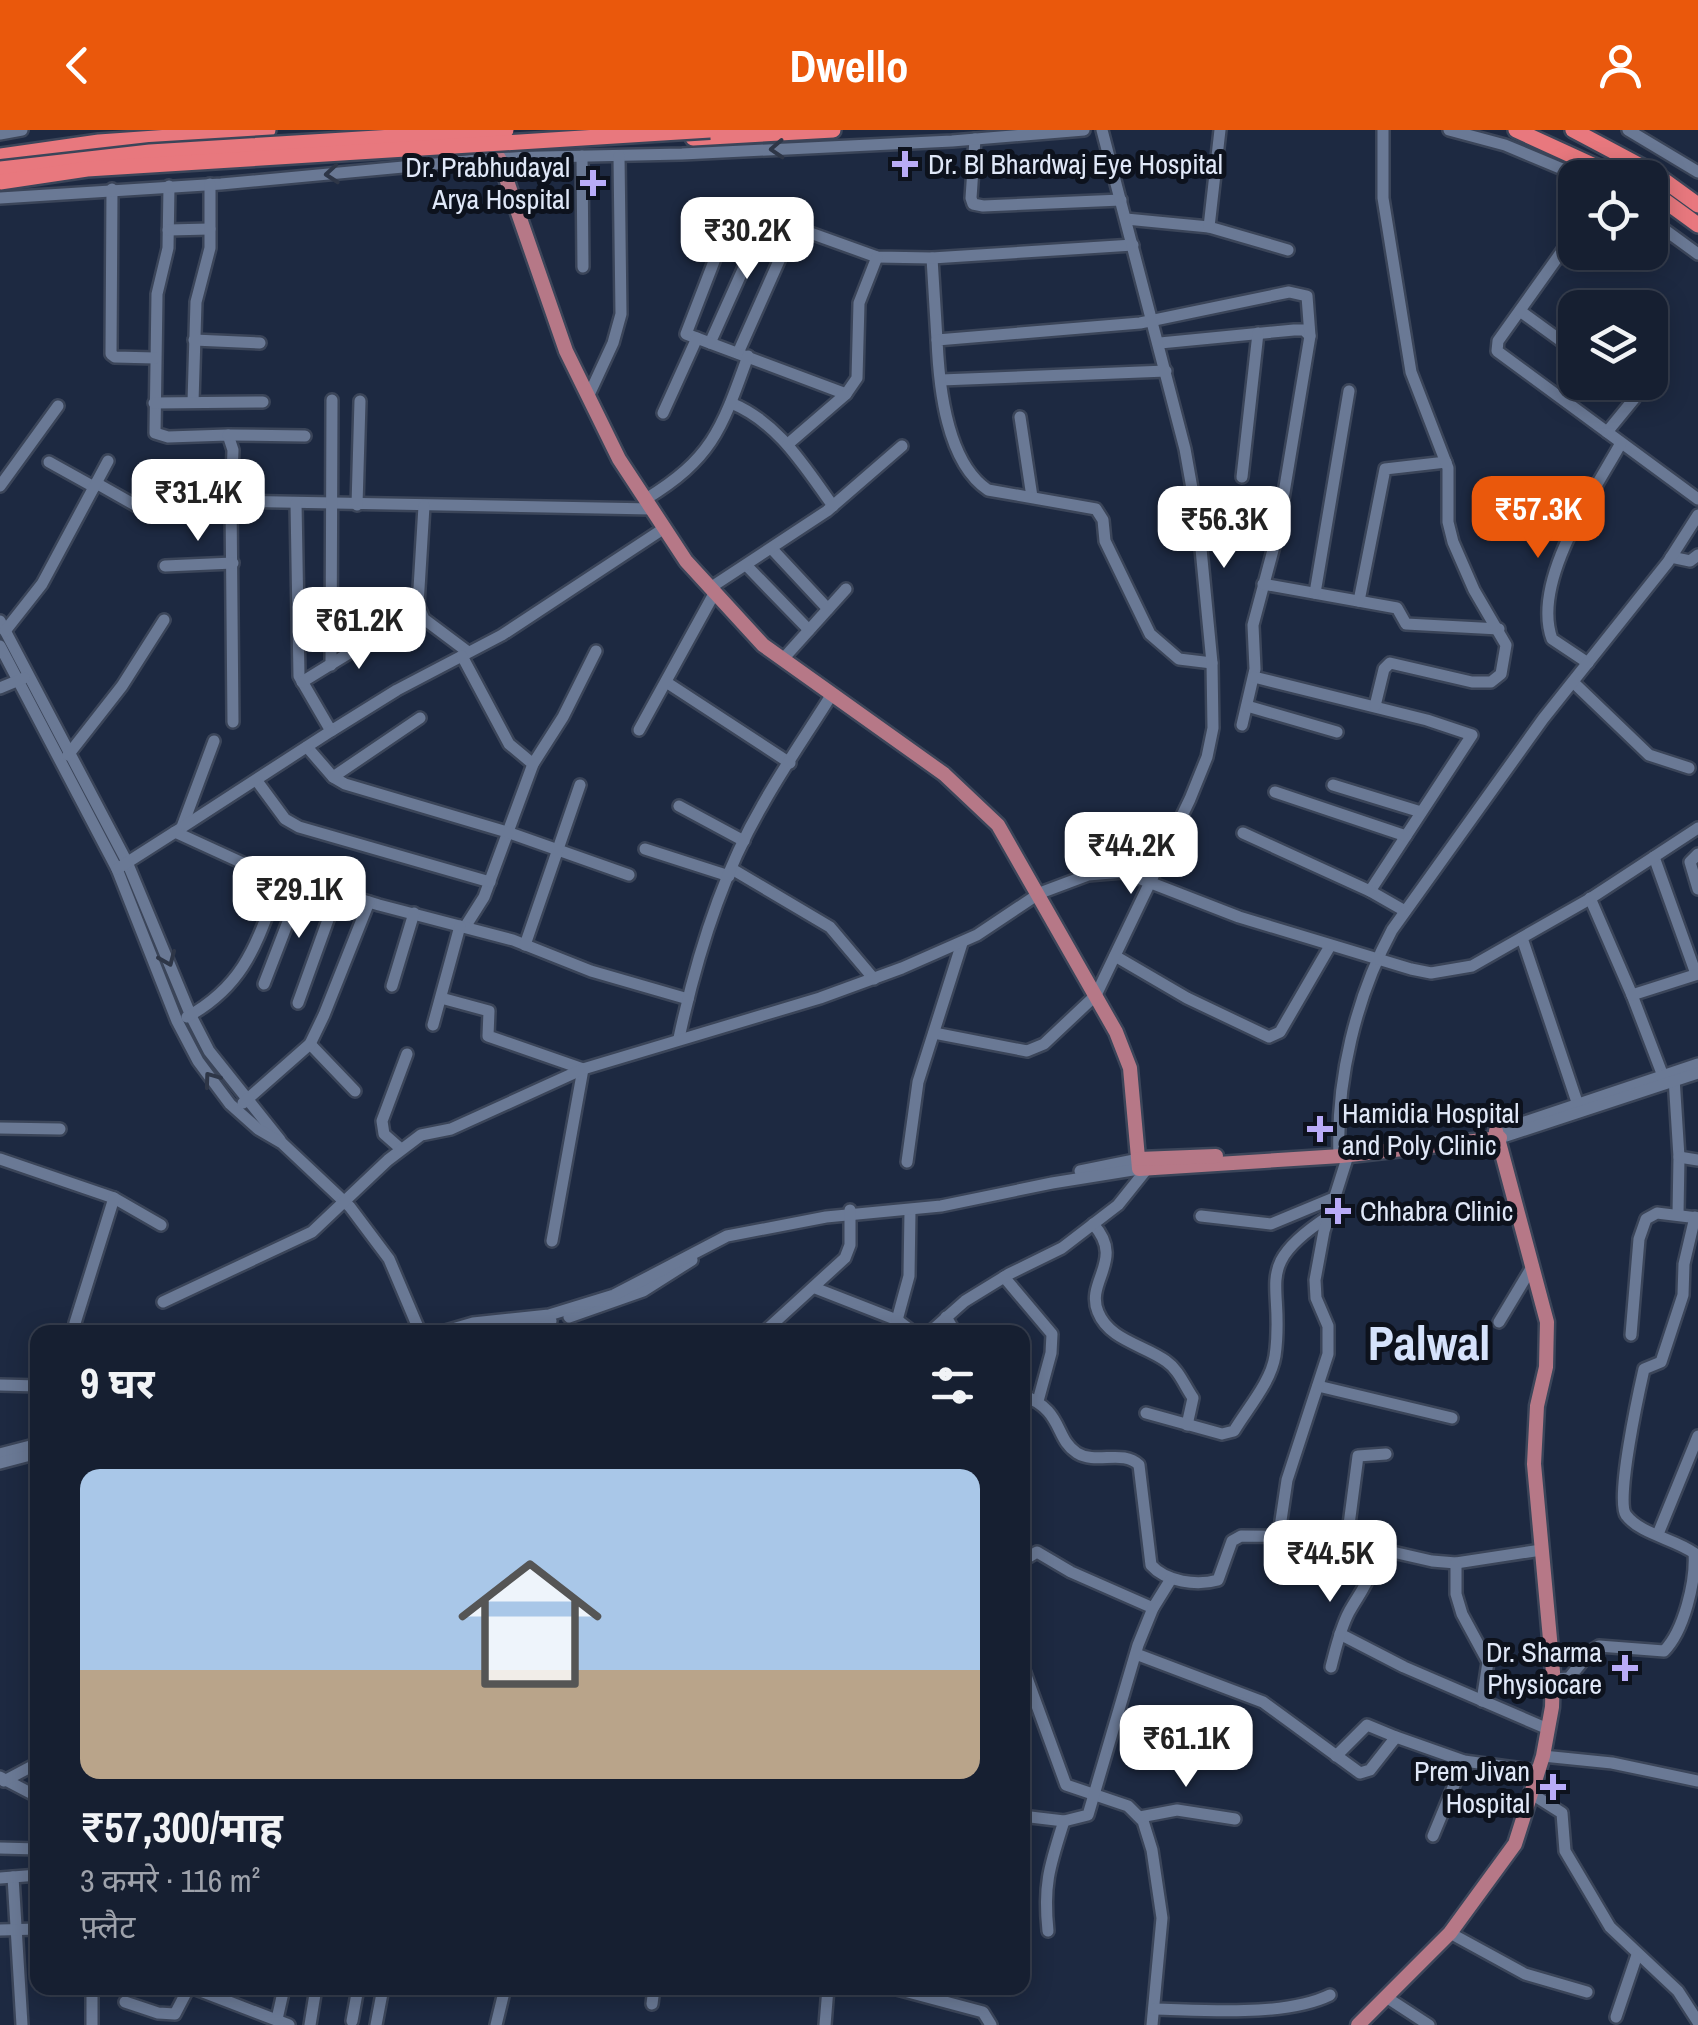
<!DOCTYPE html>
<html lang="hi">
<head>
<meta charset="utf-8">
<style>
  :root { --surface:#161f31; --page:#232c3d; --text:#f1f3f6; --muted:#9ea2ab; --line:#353d4d; --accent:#ea580c }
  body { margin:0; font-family:"Archivo Narrow","Noto Sans Devanagari",sans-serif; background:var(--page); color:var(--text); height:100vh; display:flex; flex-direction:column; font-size:38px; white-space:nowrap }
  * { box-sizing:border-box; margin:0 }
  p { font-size:32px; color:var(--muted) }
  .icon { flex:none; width:55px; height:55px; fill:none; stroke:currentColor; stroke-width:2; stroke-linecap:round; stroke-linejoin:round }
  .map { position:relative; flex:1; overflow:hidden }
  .sheet { position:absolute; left:30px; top:1195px; width:1000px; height:670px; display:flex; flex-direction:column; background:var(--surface); border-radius:20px; box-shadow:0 5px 25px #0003,0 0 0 2px var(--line) }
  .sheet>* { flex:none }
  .fabs { position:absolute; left:1558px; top:30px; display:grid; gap:20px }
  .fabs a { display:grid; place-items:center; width:110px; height:110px; border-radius:20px; background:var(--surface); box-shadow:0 5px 25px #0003,0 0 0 2px var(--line); font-size:50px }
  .price { position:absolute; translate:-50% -85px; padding:0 22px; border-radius:20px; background:#fff; color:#222; font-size:32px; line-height:65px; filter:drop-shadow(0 2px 5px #0008) }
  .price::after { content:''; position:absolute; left:50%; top:60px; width:30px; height:22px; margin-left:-15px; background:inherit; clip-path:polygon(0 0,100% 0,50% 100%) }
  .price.selected { background:var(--accent); color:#fff }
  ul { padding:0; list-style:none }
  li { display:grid; align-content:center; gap:20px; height:530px; padding:0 50px }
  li+li { border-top:2px solid var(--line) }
  li span { display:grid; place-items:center; height:310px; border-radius:20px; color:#555 }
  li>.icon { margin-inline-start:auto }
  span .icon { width:180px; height:180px; fill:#fffc; stroke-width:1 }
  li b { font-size:42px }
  h2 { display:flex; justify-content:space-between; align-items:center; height:120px; padding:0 50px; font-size:42px }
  header { display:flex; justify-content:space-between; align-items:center; height:130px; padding:0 50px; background:var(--accent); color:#fff; font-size:45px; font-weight:700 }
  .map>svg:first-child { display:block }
</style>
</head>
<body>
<header><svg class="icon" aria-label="back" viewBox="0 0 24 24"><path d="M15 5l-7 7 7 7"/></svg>Dwello<svg class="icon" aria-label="person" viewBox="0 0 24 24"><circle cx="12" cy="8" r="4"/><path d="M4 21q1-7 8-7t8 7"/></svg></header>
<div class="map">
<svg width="1698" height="1895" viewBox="0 0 1698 1895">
  <rect width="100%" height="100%" fill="#1d2941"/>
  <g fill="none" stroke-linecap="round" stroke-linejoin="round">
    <defs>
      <g id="minor">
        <path d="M1449 0 1505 15 1584 48"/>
        <path d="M1628 0 1698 42"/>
        <path d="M0 4 22 0"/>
        <path d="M975 9 971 68 973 74 983 76 1121 70"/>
        <path d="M582 26 583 137"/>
        <path d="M169 56 168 118 157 164 155 303 168 307 228 305 233 320 231 371 652 379"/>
        <path d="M112 59 111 224 115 227 155 228"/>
        <path d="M0 68 221 54 499 28 682 24 952 11 1084 0"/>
        <path d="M1126 89 1209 97 1288 120"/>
        <path d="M1650 89 1698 124"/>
        <path d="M1209 97 1220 0"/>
        <path d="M168 100 210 99"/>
        <path d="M1575 103 1498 211 1497 221 1698 369"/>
        <path d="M932 128 937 210"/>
        <path d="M1520 181 1575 221"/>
        <path d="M194 210 260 213"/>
        <path d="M710 213 767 86"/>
        <path d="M1160 213 1294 200H1304L1310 206 1277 405 1253 495 1255 539 1242 595"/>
        <path d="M738 223 794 97"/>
        <path d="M941 250 1166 241"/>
        <path d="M846 264 686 204 733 82 738 77 877 127 932 128 1133 115"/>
        <path d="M588 267 613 213 621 184 619 26"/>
        <path d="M193 272 196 172 210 118V54"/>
        <path d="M154 273 263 272"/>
        <path d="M731 273C778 292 804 336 833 376"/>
        <path d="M663 283 697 208"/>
        <path d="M1020 287 1032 367"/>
        <path d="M1607 302 1634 269 1631 261 1620 252"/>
        <path d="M228 305 305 306"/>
        <path d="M788 314 846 264 857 248 859 173 877 127"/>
        <path d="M49 332 94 357"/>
        <path d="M1242 347 1258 203"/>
        <path d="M96 353 142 379 166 371H231L233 592"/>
        <path d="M0 356 58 276"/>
        <path d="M646 369C713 328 722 298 748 226"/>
        <path d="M296 373 299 546 331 601 397 560 502 505 663 399"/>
        <path d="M357 375 360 271"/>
        <path d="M424 376 418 475 424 489 468 522"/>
        <path d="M772 419 828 479"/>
        <path d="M1671 427 1690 431 1698 425"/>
        <path d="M165 436 233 433"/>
        <path d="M747 436 809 500"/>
        <path d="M1263 454 1397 478 1406 494 1499 499"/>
        <path d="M710 458 827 381 902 316"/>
        <path d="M1315 463 1349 261"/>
        <path d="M1359 471 1385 339 1446 332"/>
        <path d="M0 491 127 732 191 886 209 921 280 1010"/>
        <path d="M5 501 42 454 108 331"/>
        <path d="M0 516 117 739 177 891 198 931 230 974 258 999 282 1013 350 1077 389 1129 420 1202"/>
        <path d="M462 526 509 614 533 634 484 767 465 797"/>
        <path d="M783 529 846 459"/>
        <path d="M1212 533 1179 529 1150 504 1105 411 1103 390 1096 379 988 360C946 332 939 256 937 210L1140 193 1289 162 1307 166 1310 206"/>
        <path d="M1588 533 1552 509C1531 451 1594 362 1621 313"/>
        <path d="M331 535 332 270"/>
        <path d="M1254 547 1427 590 1472 605 1370 761"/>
        <path d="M302 552 393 496"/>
        <path d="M666 552 790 633"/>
        <path d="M1573 552 1649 625 1689 638"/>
        <path d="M0 558 24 548"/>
        <path d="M1247 576 1337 602"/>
        <path d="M1375 576 1384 539 1390 533 1472 552H1491L1501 544 1506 515 1474 460 1453 412 1448 392V338L1411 242 1383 68V0"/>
        <path d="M639 600 715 462"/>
        <path d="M307 617 333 647 345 654 507 702 629 745"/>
        <path d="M68 625 122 556 164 490"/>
        <path d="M533 634 563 587 596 521"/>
        <path d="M333 647 420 588"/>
        <path d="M257 651 285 689 299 697 490 752"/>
        <path d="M1333 655 1421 682"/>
        <path d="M1275 662 1406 706"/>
        <path d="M679 676 744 711"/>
        <path d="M182 697 214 611"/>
        <path d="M175 702 331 601"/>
        <path d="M1243 703 1370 761 1405 781"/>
        <path d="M645 719 729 746"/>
        <path d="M1698 724 1690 732 1698 759"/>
        <path d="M1654 727 1696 844"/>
        <path d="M117 739 175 702 247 735 379 775 513 810 591 841 688 869"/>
        <path d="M732 739 830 797 874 849"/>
        <path d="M1590 768 1632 865 1663 946"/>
        <path d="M1522 808 1578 975"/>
        <path d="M525 815 580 655"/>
        <path d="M1115 826 1187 868 1269 907 1280 902 1330 816"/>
        <path d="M264 854 303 753"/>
        <path d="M392 856 414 783"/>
        <path d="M1632 865 1698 844"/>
        <path d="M441 868 489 881 488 906 583 939 552 1111"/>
        <path d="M298 873 338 762"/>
        <path d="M187 887C249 853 258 807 282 746"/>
        <path d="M433 895 460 796"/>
        <path d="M934 903 1027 921 1044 914 1096 865 1190 669 1207 627 1213 598 1212 533 1199 398 1185 319 1102 0"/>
        <path d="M679 908C696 829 721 746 762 676 783 638 809 601 832 564"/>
        <path d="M310 914 355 961"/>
        <path d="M1674 948 1679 1027 1678 1084"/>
        <path d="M243 973 310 914 324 885 369 772"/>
        <path d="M0 998 60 999"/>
        <path d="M1498 1001 1698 934"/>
        <path d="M1503 1007 1698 943"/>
        <path d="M401 1019 384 1004 382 991 407 924"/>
        <path d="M1339 1026C1336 950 1356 867 1392 800L1543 589 1668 432 1698 385"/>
        <path d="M1679 1027 1698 1030"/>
        <path d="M0 1029 114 1068 161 1095"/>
        <path d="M907 1032 918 952 962 813"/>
        <path d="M1080 1041 1139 1029"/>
        <path d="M1201 1086 1271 1094 1336 1067"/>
        <path d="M1093 1094C1126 1130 1085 1151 1098 1182 1109 1210 1144 1215 1166 1231 1179 1240 1184 1255 1193 1268L1187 1295"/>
        <path d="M1004 1147 1052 1204 1051 1223 1038 1271"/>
        <path d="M815 1158 897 1190 913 1202"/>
        <path d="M163 1172 312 1102 388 1030 421 1005 451 999 583 939 820 868 902 838 977 805 1040 763 1088 745 1123 742 1239 787 1411 839 1431 843 1472 836 1588 770 1698 698"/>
        <path d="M569 1187 643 1161 692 1130"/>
        <path d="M946 1187 955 1202"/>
        <path d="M897 1190 909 1146 910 1081"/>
        <path d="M1499 1192 1532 1137"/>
        <path d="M75 1193 114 1068"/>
        <path d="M490 1199 551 1191"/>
        <path d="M442 1202 473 1193 549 1185 614 1165 727 1106 826 1087 941 1076 1052 1053 1139 1039"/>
        <path d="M764 1202 845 1128 850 1115V1080"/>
        <path d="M930 1202 965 1171 1009 1144 1062 1118 1118 1075 1150 1035"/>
        <path d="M1631 1205 1639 1109 1646 1089 1657 1083 1698 1088"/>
        <path d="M0 1255 38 1256"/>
        <path d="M1318 1256 1452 1288"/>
        <path d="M1022 1265C1064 1280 1054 1308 1077 1323 1096 1335 1123 1319 1139 1335L1151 1435C1166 1452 1197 1456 1218 1450L1232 1411 1241 1406 1327 1407 1432 1431 1456 1433 1541 1420"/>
        <path d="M1146 1283 1222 1304 1234 1301C1247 1279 1271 1252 1275 1226 1286 1152 1249 1138 1329 1086"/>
        <path d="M0 1324 38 1314"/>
        <path d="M0 1333 38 1323"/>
        <path d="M1279 1404 1287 1350 1328 1224V1196L1316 1168 1315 1150 1324 1101 1350 1019"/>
        <path d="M1658 1404 1698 1306"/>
        <path d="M1347 1410 1358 1326 1386 1324"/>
        <path d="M1022 1431 1037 1422 1071 1442 1153 1478"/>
        <path d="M1456 1433V1464L1462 1484 1488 1532 1482 1571"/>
        <path d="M1340 1504 1404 1537 1548 1599"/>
        <path d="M1136 1524 1263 1572 1360 1643 1370 1640 1396 1607 1464 1631 1538 1641"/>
        <path d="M1331 1537C1336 1518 1340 1499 1349 1482 1362 1458 1380 1442 1368 1414"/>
        <path d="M1024 1540 1066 1655 1128 1676 1143 1691 1152 1720 1162 1788 1152 1895"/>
        <path d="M1553 1549 1569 1548 1591 1521 1599 1516 1664 1521C1684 1501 1696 1451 1694 1423 1675 1409 1640 1404 1626 1385 1615 1371 1639 1261 1644 1239L1661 1232 1683 1165 1684 1134 1695 1087"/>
        <path d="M1336 1626 1367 1595 1396 1607"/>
        <path d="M1543 1626 1612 1633 1698 1651"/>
        <path d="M0 1647 38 1667"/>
        <path d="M4 1651 38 1633"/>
        <path d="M1532 1664 1562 1683 1565 1721 1610 1797 1678 1861 1698 1892"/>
        <path d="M1022 1686 1064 1691 1088 1685 1138 1515 1153 1478 1171 1449"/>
        <path d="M1140 1687 1177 1680 1235 1689"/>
        <path d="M1433 1706 1464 1631"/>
        <path d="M0 1718 38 1719"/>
        <path d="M13 1747 22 1895"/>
        <path d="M0 1748 38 1745"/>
        <path d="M0 1800 38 1799"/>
        <path d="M1048 1801C1043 1754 1050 1735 1064 1691"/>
        <path d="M1450 1803 1525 1844 1587 1862"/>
        <path d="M893 1858 983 1882 991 1895"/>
        <path d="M1386 1867 1429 1895"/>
        <path d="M125 1872 158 1883 175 1884 188 1859 193 1858 289 1895"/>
        <path d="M652 1874 654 1858"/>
        <path d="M1154 1879C1204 1880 1285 1887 1330 1865"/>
        <path d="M1616 1887 1637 1825"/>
        <path d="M277 1889 284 1858"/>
        <path d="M352 1891 358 1858"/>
        <path d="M92 1895V1858"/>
        <path d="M310 1895 316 1858"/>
        <path d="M376 1895 383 1858"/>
        <path d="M496 1895 505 1858"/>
        <path d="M825 1895 828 1858"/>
      </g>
      <g id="major">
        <path d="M499 28 566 221 619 329 686 431 763 515 944 644 998 695 1116 902 1130 938 1139 1039 1341 1026 1500 1008"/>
        <path d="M1139 1029 1216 1026"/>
        <path d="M1358 1895 1450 1803 1515 1714 1543 1626 1552 1577 1553 1542 1534 1334 1537 1276 1546 1237 1547 1192 1496 1001"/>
      </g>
      <g id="highway">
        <path d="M1516 0 1621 48"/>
        <path d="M1573 0 1654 43 1698 75"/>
        <path d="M693 8 833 0"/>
        <path d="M0 26 99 12 268 0"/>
        <path d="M1650 60 1698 95"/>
      </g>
    </defs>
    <!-- minor casing -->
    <use href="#minor" stroke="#3b4559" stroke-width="16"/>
    <!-- major casing -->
    <use href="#major" stroke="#3b4559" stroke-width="19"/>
    <!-- highway casing -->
    <use href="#highway" stroke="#3b4559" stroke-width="20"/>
    <!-- minor -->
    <use href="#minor" stroke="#6a7995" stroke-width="11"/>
    <!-- major -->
    <use href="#major" stroke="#b67887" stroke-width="14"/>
    <!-- highway -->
    <use href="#highway" stroke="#e8787e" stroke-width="15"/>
    <defs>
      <g id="highway-bridge">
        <path d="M0 39 150 22 506 0"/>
        <path d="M0 52 87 39 710 0"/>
      </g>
    </defs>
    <!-- highway-bridge casing -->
    <use href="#highway-bridge" stroke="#3b4559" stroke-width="20" stroke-linecap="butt"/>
    <!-- highway-bridge -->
    <use href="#highway-bridge" stroke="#e8787e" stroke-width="15"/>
  </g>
  <!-- one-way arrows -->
  <defs><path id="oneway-chevron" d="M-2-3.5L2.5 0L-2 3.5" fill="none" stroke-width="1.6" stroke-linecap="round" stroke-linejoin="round" transform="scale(2.5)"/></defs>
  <g stroke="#2e3647">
    <use href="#oneway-chevron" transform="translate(777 19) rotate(177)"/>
    <use href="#oneway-chevron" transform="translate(332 44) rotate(175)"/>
    <use href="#oneway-chevron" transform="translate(168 829) rotate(67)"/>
    <use href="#oneway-chevron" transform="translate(211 949) rotate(-126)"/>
  </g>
  <!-- markers -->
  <g fill="#b9abf7" stroke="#0d121d" stroke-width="4">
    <path d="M900 19h10v10h10v10h-10v10h-10v-10h-10v-10h10z"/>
    <path d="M588 38h10v10h10v10h-10v10h-10v-10h-10v-10h10z"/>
    <path d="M1315 984h10v10h10v10h-10v10h-10v-10h-10v-10h10z"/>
    <path d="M1333 1066h10v10h10v10h-10v10h-10v-10h-10v-10h10z"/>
    <path d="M1620 1523h10v10h10v10h-10v10h-10v-10h-10v-10h10z"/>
    <path d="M1548 1642h10v10h10v10h-10v10h-10v-10h-10v-10h10z"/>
  </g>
  <g text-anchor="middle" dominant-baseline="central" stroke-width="10" stroke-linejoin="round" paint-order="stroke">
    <!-- poi labels -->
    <g font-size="28" fill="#e0e8f8" stroke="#0d121d" text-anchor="start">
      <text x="928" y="34">Dr. Bl Bhardwaj Eye Hospital</text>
      <text x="570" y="37" text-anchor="end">Dr. Prabhudayal<tspan x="570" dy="32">Arya Hospital</tspan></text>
      <text x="1342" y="983">Hamidia Hospital<tspan x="1342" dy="32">and Poly Clinic</tspan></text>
      <text x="1360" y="1081">Chhabra Clinic</text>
      <text x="1602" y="1522" text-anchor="end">Dr. Sharma<tspan x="1602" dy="32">Physiocare</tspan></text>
      <text x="1530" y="1641" text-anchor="end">Prem Jivan<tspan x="1530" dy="32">Hospital</tspan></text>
    </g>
    <!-- town labels -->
    <g font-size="48" font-weight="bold" fill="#d5e2fb" stroke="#0d121d">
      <text x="1429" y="1212">Palwal</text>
    </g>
  </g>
</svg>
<div class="fabs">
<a><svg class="icon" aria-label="locate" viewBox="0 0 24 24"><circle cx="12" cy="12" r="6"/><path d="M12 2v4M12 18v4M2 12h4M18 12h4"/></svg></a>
<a><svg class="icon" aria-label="layers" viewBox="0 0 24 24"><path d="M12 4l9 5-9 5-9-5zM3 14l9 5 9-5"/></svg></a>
</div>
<b class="price" style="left:747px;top:152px">₹30.2K</b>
<b class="price" style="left:198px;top:414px">₹31.4K</b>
<b class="price selected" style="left:1538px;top:431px">₹57.3K</b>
<b class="price" style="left:1224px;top:441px">₹56.3K</b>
<b class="price" style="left:359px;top:542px">₹61.2K</b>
<b class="price" style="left:1131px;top:767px">₹44.2K</b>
<b class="price" style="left:299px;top:811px">₹29.1K</b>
<b class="price" style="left:1330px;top:1475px">₹44.5K</b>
<b class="price" style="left:1186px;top:1660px">₹61.1K</b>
<section class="sheet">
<h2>9 घर<svg class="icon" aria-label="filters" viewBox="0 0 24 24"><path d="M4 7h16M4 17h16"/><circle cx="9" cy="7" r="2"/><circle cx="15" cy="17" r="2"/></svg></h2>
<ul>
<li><span style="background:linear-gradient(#a9c7e8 65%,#b9a48a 0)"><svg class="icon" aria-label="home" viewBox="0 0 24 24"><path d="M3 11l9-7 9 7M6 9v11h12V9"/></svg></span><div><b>₹57,300/माह</b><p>3 कमरे · 116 m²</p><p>फ़्लैट</p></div></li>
</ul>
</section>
</div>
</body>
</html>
